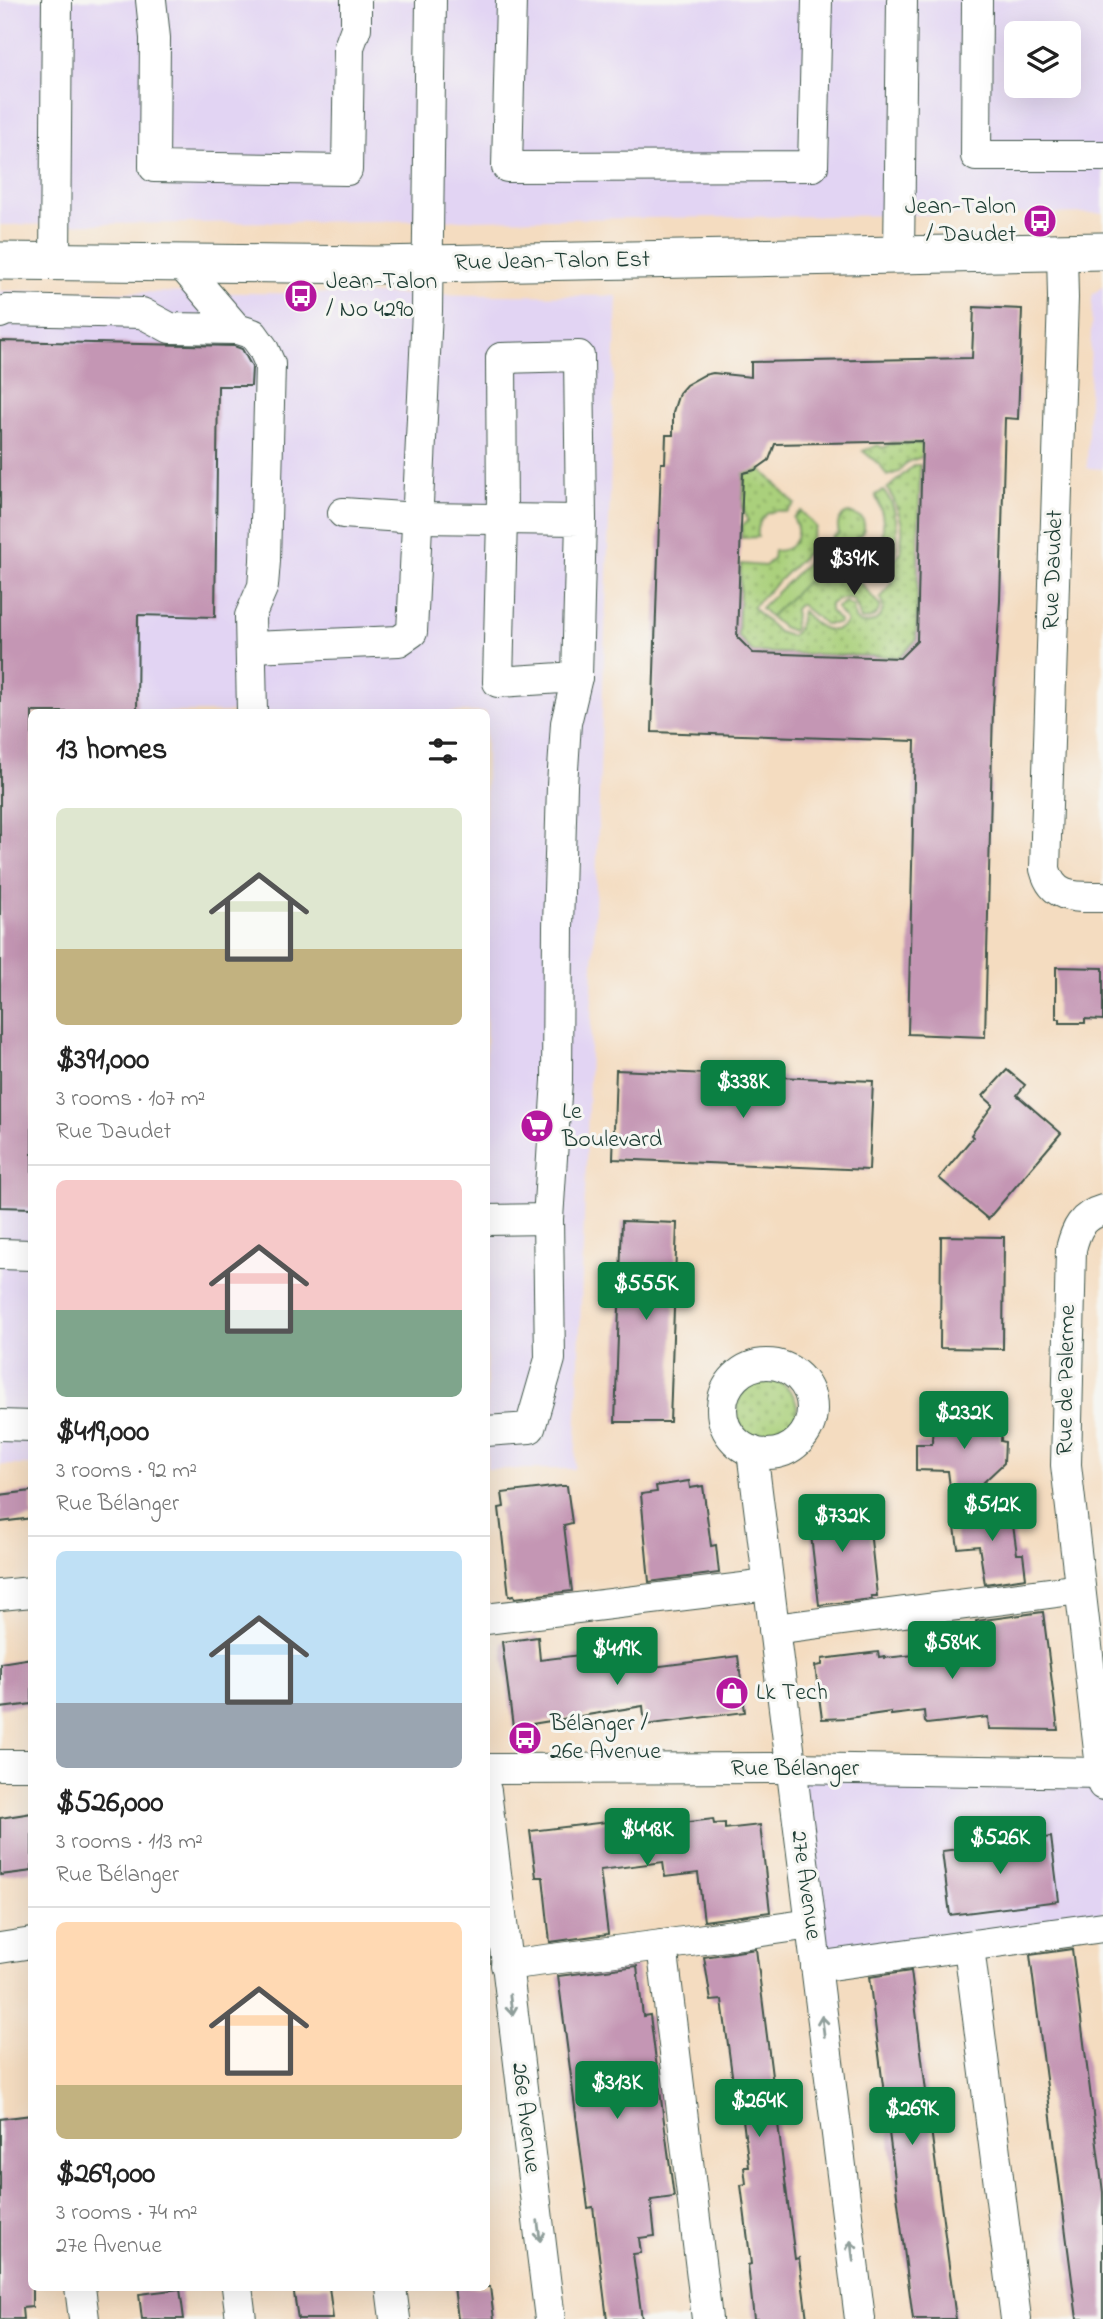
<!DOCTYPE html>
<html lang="en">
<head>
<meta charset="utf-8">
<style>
  :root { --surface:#fff; --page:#f6f6f6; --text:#222; --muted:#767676; --line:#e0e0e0; --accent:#0b8043 }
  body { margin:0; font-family:"Indie Flower",sans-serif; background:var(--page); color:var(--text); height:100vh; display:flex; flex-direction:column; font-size:26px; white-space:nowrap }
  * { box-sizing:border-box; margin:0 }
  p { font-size:23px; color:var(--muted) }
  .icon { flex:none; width:38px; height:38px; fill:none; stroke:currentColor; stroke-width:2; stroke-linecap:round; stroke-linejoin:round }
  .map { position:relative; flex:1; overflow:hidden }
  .panel { position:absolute; left:28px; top:709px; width:462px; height:1582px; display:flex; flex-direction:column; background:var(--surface); border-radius:10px; box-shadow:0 7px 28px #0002 }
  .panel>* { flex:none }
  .controls { position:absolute; left:1004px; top:21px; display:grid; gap:14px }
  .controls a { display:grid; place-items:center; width:77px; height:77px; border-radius:10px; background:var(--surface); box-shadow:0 7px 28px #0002; font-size:35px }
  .price { position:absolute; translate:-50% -60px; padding:0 16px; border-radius:7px; background:var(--accent); color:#fff; font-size:23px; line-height:46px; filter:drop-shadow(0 2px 4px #0008) }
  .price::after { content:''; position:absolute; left:50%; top:42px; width:21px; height:16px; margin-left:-10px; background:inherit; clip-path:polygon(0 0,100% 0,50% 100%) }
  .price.selected { background:#222; color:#fff }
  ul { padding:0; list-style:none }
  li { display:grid; align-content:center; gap:14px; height:371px; padding:0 28px }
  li+li { border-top:2px solid var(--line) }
  li span { display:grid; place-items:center; height:217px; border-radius:10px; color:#555 }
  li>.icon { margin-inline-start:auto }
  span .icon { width:126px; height:126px; fill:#fffc; stroke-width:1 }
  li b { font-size:30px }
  h2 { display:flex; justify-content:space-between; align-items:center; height:84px; padding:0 28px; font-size:30px }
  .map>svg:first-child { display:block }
</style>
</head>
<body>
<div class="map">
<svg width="1103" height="2319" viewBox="0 0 1103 2319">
  <defs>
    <pattern id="grass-dots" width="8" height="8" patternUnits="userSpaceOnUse" patternTransform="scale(1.75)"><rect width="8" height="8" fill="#aad07b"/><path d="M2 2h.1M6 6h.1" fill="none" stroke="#8aaa66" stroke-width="1.8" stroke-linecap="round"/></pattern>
  </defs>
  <rect width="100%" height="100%" fill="#f6f6f2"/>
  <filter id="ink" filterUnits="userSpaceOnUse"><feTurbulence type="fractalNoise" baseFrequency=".0143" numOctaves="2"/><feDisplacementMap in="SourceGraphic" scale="14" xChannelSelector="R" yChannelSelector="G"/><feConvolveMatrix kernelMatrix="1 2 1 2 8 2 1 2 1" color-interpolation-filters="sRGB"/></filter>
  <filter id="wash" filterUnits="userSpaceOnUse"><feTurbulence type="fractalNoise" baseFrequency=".00686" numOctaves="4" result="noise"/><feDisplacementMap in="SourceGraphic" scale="28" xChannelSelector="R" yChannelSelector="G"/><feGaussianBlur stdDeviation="1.57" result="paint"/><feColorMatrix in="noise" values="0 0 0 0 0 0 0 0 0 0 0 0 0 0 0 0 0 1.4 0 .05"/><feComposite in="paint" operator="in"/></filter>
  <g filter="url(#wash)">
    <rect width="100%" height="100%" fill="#f4dcc0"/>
    <!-- built -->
    <g fill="#e2d4f3" fill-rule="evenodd">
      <path d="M0 0H1103V213L0 225ZM1017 33H1069V86H1017Z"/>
      <path d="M1103 286V469L1087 468 1092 299 1093 294Z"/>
      <path d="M0 291 617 296 575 1469H487L486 712H32V1465H0Z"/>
      <path d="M790 1768 1103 1785V1927L816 1967Z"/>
    </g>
    <!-- grass -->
    <g fill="url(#grass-dots)" stroke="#648658" stroke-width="2">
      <path d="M891 443H921L924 447 922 457 907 462 899 472 887 476 880 465 863 451 878 445 883 448Z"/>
      <path d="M914 465H920L916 640 899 657 753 652 738 636 741 564 765 566 773 559 774 551C794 551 803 535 793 518L801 511 816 527 809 543V551L752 607 778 632 791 636 798 629 802 611C814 624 830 639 846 624V620L836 608 845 602 853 606 855 619 859 623C875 626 889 613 880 598 888 592 889 584 895 577L890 565 901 552C900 545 901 540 902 534 904 523 894 497 887 489Z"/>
      <path d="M761 469 795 504 786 512C768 507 756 519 758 537L741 538 742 526 748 521 743 509 744 474 756 472Z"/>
      <path d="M883 491C898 505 899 533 895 552L886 560 885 564 891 575 889 576 864 570C885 549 889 521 875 495Z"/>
      <path d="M849 513 862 518C866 526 865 535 855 539 865 559 847 573 830 558 826 547 829 538 839 533 836 524 839 515 849 513Z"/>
      <path d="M820 568C830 579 841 582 855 576L880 606C879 615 870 620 861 620 855 598 853 592 830 604V611L840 622 838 624H825L800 604 795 609 794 629 792 631 782 627 770 617Z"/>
      <circle cx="767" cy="1410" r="30"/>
    </g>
    <!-- pitch -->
    <path fill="#aad07b" stroke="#648658" stroke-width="2" d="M809 561 818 571 770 617 761 608Z"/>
    <g id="blocks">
      <!-- building -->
      <g fill="#c496b4" fill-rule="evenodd">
        <path d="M974 307 1022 309 1018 419 1005 418 1000 601 993 708 985 1037 908 1034 915 741 652 732 661 463H665L666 435H673V412L679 393 686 385 704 375 713 373 751 377V362L972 358ZM922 441 917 641 900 658 753 653 737 637 743 473 755 470 769 460 775 444Z"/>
        <path d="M0 341 234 346 242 349 252 367 251 386H218L215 617 138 615 137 712H32V1208L0 1207Z"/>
        <path d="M1056 967 1103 968V1020L1085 1019V1023H1060V1019H1056Z"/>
        <path d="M616 1070 873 1081 869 1170 613 1159Z"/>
        <path d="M1007 1070 1025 1085 1017 1095 1061 1133 988 1219 939 1178 973 1137 971 1135 993 1105 983 1096Z"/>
        <path d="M622 1221 677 1223 670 1422H615Z"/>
        <path d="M941 1236 1004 1237 1003 1349 940 1348Z"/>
        <path d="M933 1414H1002L1001 1441 1005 1442 1004 1463 953 1511 948 1471 916 1470V1444H932Z"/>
        <path d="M689 1481 690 1488 703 1486 711 1546 716 1545 719 1573 649 1582 641 1494 657 1492 656 1486Z"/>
        <path d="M561 1486H567L572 1523 564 1525 572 1591 515 1598 514 1595 509 1596 499 1508 504 1507 502 1493Z"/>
        <path d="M32 1491V1518L0 1522V1495Z"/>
        <path d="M860 1502 863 1522 869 1521 877 1596H871L872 1599 819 1605 808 1509Z"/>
        <path d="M1006 1508 1007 1518H1012L1017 1554H1023L1026 1578 985 1584 979 1546 958 1548 953 1514Z"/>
        <path d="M1043 1612 1058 1730 989 1729 988 1717 927 1724 925 1722 924 1711 891 1715V1712L849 1718 822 1719 815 1666 822 1665V1659L878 1652 879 1657 885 1656V1658L914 1655V1661L980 1653 976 1621Z"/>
        <path d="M538 1637 540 1660 604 1652 606 1664 637 1660 638 1669 738 1656 745 1712 645 1725 643 1706 513 1727 502 1642Z"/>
        <path d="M32 1658V1704L0 1708V1663Z"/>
        <path d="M32 1813V1871L0 1875V1818Z"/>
        <path d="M657 1816 658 1826 713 1819 714 1824 725 1823V1829L760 1825 770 1912 704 1921 698 1873 665 1877 663 1862 600 1870 608 1934 550 1942 543 1877H536L530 1831Z"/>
        <path d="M1051 1837 1059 1901 950 1915 942 1851Z"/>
        <path d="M756 1949 795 2259 799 2258 807 2319H754L748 2265 751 2264 741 2185 746 2184 744 2167H749L740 2096 735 2097 722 2000 711 2001 704 1957Z"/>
        <path d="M1072 1949 1103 2192V2319H1077L1030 1955Z"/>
        <path d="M637 1966 643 2016 650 2015 674 2197 651 2200 655 2236 639 2238 641 2253 633 2254 642 2319H607L593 2207 588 2208 558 1976Z"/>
        <path d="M911 1971 926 2091 956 2319H913L869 1977Z"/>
        <path d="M32 2115V2307L22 2308 23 2319H0V2119Z"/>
        <path d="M293 2287H329L333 2319H298Z"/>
        <path d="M454 2287H490L494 2319H458Z"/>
        <path d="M180 2289 184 2319H142L139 2294Z"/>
      </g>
    </g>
  </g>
  <g filter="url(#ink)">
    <use href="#blocks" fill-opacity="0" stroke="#3f5549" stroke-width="2"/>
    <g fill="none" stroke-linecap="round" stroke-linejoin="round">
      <defs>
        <g id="minor">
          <path d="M151 0 155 38 154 167 347 170 349 47 356 28V0"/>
          <path d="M511 0 507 167 813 166 817 0"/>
          <path d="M977 0 976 156H1103"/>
          <path d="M1062 252 1063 298 1045 869C1053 900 1076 897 1103 897"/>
          <path d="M899 255 902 0"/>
          <path d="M55 262 57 0"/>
          <path d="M181 264 237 329"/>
          <path d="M0 313 7 310 142 313 170 328 237 329 253 334 263 348 270 364 265 561 263 586 250 616 252 712"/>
          <path d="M343 513 417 518 581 520 577 677 566 723 562 785 558 927 557 1080 548 1219 486 1220"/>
          <path d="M251 647 399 641 412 632 427 311 431 0"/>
          <path d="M577 677 498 682 502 518 501 358 579 356 581 520"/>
          <path d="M1103 1210C1082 1216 1076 1229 1071 1249L1066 1465 1103 1785"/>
          <path d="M0 1254 32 1255"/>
          <circle cx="767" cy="1409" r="45"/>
          <path d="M0 1425 32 1426"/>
          <path d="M486 1431 530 1428 550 1359 548 1219"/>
          <path d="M752 1451 860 2319"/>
          <path d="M0 1595 32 1592"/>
          <path d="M486 1619 768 1585"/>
          <path d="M774 1629 1080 1589"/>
          <path d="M0 1765H32"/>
          <path d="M486 1769 790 1768 1103 1773"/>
          <path d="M486 1791 550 2319"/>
          <path d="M662 1945 707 2319"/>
          <path d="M969 1947 1016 2319"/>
          <path d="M0 1948 32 1943"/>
          <path d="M506 1965 662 1945 811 1924"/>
          <path d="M816 1967 1103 1927"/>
          <path d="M80 2287 84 2319"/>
          <path d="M237 2287 241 2319"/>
          <path d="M391 2287 395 2319"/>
        </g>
        <path id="major" d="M0 261 376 265 1103 251"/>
      </defs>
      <!-- minor casing -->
      <use href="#minor" stroke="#3f5549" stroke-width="32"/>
      <!-- major casing -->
      <use href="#major" stroke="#3f5549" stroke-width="39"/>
      <!-- minor -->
      <use href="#minor" stroke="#fff" stroke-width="30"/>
      <!-- major -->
      <use href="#major" stroke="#fff" stroke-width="37"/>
    </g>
    <!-- one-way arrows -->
    <defs><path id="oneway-shaft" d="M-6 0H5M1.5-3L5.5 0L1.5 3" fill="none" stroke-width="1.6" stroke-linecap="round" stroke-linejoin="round" transform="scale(1.75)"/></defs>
    <g stroke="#8f9e9a">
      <use href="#oneway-shaft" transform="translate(511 2005) rotate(83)"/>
      <use href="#oneway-shaft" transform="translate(823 2026) rotate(-97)"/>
      <use href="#oneway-shaft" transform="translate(539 2231) rotate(83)"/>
      <use href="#oneway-shaft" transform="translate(852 2251) rotate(-97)"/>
    </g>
  </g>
  <!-- icons -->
  <defs>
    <symbol id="bus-disc" viewBox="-11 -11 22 22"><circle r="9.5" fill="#b5179e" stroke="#f6f6f2"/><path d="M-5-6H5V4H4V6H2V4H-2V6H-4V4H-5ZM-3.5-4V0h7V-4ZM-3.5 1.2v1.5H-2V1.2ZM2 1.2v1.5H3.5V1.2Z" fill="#fff"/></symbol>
    <symbol id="supermarket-disc" viewBox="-11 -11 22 22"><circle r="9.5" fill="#b5179e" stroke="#f6f6f2"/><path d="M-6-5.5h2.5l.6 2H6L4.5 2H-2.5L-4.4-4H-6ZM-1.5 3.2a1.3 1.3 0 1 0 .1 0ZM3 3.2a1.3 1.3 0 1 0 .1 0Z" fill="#fff"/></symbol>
    <symbol id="shop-disc" viewBox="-11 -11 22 22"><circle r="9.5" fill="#b5179e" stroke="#f6f6f2"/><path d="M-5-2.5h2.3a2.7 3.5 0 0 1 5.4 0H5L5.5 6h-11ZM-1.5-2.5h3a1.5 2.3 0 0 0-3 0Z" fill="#fff"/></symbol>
  </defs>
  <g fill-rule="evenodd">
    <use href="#bus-disc" x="1021" y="202" width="38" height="38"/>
    <use href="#bus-disc" x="282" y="277" width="38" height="38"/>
    <use href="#supermarket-disc" x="518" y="1107" width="38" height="38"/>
    <use href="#shop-disc" x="713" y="1674" width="38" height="38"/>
    <use href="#bus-disc" x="506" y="1719" width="38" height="38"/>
  </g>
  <g text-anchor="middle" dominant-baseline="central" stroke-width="6" stroke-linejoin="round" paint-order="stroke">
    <!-- poi labels -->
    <g font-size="24" fill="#1f3d34" stroke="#f6f6f2" text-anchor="start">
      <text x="1016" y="207" text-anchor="end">Jean-Talon<tspan x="1016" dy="28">/ Daudet</tspan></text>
      <text x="326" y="282">Jean-Talon<tspan x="326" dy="28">/ No 4290</tspan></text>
      <text x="562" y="1112">Le<tspan x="562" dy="28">Boulevard</tspan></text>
      <text x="756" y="1693">Lk Tech</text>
      <text x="550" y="1724">Bélanger /<tspan x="550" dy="28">26e Avenue</tspan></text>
    </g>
    <!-- street labels -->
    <g font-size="24" fill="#1f3d34" stroke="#f6f6f2">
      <text transform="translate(552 262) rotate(-1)">Rue Jean-Talon Est</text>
      <text transform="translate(1054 570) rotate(-88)">Rue Daudet</text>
      <text transform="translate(1067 1380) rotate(-89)">Rue de Palerme</text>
      <text x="795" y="1769">Rue Bélanger</text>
      <text transform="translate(805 1885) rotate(82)">27e Avenue</text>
      <text transform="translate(525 2118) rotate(83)">26e Avenue</text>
    </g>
  </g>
</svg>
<div class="controls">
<a><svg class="icon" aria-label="layers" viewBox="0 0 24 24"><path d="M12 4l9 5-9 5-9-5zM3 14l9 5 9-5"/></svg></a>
</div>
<b class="price selected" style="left:854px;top:597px">$391K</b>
<b class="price" style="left:743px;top:1120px">$338K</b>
<b class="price" style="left:646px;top:1322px">$555K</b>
<b class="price" style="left:964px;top:1451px">$232K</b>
<b class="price" style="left:992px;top:1543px">$512K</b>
<b class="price" style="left:842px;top:1554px">$732K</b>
<b class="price" style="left:952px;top:1681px">$584K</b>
<b class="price" style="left:617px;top:1687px">$419K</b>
<b class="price" style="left:647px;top:1868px">$448K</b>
<b class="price" style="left:1000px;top:1876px">$526K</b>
<b class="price" style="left:617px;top:2121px">$313K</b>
<b class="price" style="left:759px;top:2139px">$264K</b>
<b class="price" style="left:912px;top:2147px">$269K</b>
<section class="panel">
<h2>13 homes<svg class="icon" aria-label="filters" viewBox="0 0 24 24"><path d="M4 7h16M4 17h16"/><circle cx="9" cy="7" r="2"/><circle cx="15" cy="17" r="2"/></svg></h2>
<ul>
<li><span style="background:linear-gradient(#dfe7d0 65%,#c2b280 0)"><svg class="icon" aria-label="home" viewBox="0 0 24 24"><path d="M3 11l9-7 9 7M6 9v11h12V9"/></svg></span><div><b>$391,000</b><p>3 rooms · 107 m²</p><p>Rue Daudet</p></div></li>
<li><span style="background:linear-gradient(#f6c9c9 60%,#7fa58c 0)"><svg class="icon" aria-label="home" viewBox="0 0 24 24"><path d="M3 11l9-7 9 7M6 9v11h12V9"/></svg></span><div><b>$419,000</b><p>3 rooms · 92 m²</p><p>Rue Bélanger</p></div></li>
<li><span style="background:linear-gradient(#bfe0f5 70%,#9aa5b1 0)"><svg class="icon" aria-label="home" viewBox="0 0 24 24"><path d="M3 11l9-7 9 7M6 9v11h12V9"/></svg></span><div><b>$526,000</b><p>3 rooms · 113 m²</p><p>Rue Bélanger</p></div></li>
<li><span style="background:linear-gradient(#ffd9b3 75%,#c2b280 0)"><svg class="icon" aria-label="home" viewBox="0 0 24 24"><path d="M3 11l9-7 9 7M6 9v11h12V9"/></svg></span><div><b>$269,000</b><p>3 rooms · 74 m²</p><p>27e Avenue</p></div></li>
</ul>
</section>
</div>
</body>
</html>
